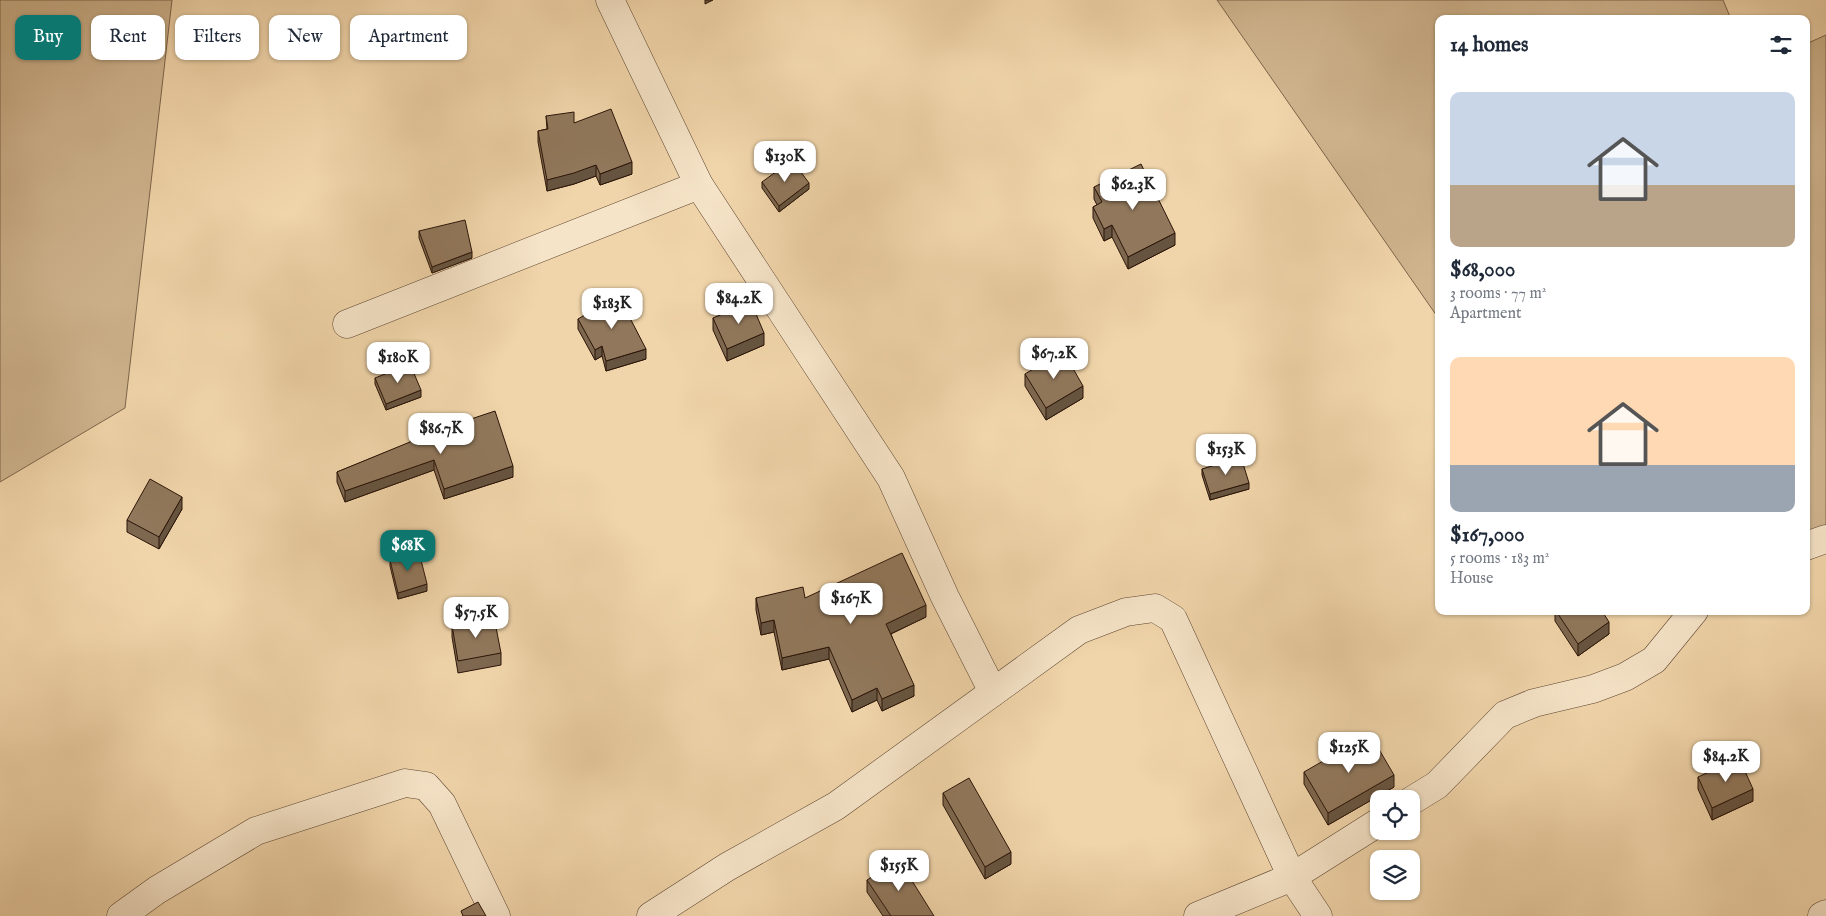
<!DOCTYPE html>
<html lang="en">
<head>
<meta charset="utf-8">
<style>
  :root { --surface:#fff; --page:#f2f2f3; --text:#1f2937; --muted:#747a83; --accent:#0f766e }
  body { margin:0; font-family:"IM FELL English",serif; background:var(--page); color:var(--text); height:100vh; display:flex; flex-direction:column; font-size:19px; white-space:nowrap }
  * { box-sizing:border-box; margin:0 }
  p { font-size:16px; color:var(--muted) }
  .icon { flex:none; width:28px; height:28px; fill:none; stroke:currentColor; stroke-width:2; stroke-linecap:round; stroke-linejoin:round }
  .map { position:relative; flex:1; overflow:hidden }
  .panel { position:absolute; left:1435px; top:15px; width:375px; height:600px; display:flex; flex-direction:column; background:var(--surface); border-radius:10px; box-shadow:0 1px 4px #0004 }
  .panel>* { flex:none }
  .hud { position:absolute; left:15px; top:15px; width:475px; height:45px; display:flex; gap:10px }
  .fabs { position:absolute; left:1370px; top:790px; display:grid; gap:10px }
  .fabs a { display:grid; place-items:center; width:50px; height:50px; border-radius:10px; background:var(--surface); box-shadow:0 1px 4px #0004; font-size:25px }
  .price { position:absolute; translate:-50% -42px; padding:0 11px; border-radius:10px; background:#fff; color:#222; font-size:16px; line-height:32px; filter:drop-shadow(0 1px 2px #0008) }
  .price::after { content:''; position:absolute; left:50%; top:30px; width:15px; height:11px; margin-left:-8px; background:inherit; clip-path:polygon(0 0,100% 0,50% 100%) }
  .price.active { background:var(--accent); color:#fff }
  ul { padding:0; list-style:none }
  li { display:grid; align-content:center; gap:10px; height:265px; padding:0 15px }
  li span { display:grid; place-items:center; height:155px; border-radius:10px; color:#555 }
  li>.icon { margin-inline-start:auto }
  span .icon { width:90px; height:90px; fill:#fffc; stroke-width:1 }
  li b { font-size:21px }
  h2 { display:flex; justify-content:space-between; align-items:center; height:60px; padding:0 15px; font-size:21px }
  .pill { padding:0 18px; border-radius:10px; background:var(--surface); box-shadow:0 1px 4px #0004; font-size:18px; line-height:45px }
  .pill.active { background:var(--accent); color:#fff }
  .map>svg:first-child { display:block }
</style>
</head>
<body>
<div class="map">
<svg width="1826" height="916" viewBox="0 0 1826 916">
  <rect width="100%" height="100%" fill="#f1d5aa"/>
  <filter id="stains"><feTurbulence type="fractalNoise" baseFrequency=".004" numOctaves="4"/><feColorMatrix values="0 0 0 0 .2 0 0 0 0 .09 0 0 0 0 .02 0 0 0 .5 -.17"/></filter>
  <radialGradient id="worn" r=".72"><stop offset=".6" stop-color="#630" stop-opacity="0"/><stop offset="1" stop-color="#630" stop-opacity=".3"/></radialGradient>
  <!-- green -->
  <g fill="#cfb48e" stroke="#7c644b">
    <path d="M0 0H172L125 408 0 482Z"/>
    <path d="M1217 0H1723L1731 19H1439V319Z"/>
    <path d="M1826 35V550L1806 557V44Z"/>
  </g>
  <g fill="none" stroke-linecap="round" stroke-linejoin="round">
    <defs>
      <g id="minor">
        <path d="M610 0 699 185 891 478 945 597 993 692"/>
        <path d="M347 324 699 185"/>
        <path d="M1806 546 1826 539"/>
        <path d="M1411 801 1437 785 1505 715 1534 703 1593 689 1625 677 1654 660 1694 611"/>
        <path d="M121 916 157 890 256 831 405 783 426 786 442 804 496 916"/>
        <path d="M651 916 727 867 836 806 1079 630 1126 612 1155 608 1173 619 1292 877 1318 916"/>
        <path d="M1198 916 1292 877 1379 822"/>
        <path d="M1822 916 1826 914"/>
      </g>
    </defs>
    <!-- minor casing -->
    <use href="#minor" stroke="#5c4430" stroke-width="29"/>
    <!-- minor -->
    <use href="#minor" stroke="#f6e4c8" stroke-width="28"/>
  </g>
  <!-- wall -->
  <g fill="#7d674f" stroke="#2a1408">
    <path d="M546 116 574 123 632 174 600 185 596 176 574 184 547 191 538 142V131L547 129Z"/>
    <path d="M762 182 809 189 779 212 762 188Z"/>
    <path d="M1094 187 1175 245 1128 269 1112 237 1104 241 1093 218V207L1097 205 1094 199Z"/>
    <path d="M419 231 472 258 432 273 419 238Z"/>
    <path d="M713 318 764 345 727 361 713 330Z"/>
    <path d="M578 319 646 359 606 371 602 356 595 360 578 329Z"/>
    <path d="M1025 374 1083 398 1046 420 1025 386Z"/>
    <path d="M375 378 421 397 386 410 375 384Z"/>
    <path d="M426 434 513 477 444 499 434 470 345 502 337 482V472L426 436Z"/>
    <path d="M1202 469 1249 489 1210 500 1202 475Z"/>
    <path d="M182 509 159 549 127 532V520Z"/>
    <path d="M390 560 427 591 398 599 390 566Z"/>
    <path d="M756 598H805L926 617 891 634 914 696 882 711 877 700 852 712 829 659 782 670 774 632 761 635 756 610Z"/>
    <path d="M1555 611H1602L1609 634 1578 656 1555 621Z"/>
    <path d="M452 625 501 653V665L458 673 452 637Z"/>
    <path d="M1304 772 1394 787 1328 825 1304 784Z"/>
    <path d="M1698 777 1753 801 1712 820 1698 789Z"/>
    <path d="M943 793 1011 864 985 879 943 805Z"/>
    <path d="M867 880 934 916H883L867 892Z"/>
  </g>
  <!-- shaded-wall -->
  <g fill="#665440" stroke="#2a1408">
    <path d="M705 0H713L705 4Z"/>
    <path d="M632 162V174L600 185V174Z"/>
    <path d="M596 165V176L574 184 547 191V180Z"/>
    <path d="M809 183V189L779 212V206Z"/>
    <path d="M1112 225V237L1104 241V229Z"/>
    <path d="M1175 233V245L1128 269V257Z"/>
    <path d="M472 252V258L432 273V267Z"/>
    <path d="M764 333V345L727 361V349Z"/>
    <path d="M602 346V356L595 360V350Z"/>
    <path d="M646 349V359L606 371V361Z"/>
    <path d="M1083 386V398L1046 420V408Z"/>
    <path d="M421 390V397L386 410V404Z"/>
    <path d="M434 460V470L345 502V491Z"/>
    <path d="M513 466V477L444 499V489Z"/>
    <path d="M1249 483V489L1210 500V494Z"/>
    <path d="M182 497V509L159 549V537Z"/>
    <path d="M427 584V591L398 599V593Z"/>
    <path d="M926 605V617L886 636V624Z"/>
    <path d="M774 620V632L761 635V623Z"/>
    <path d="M1609 622V634L1578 656V644Z"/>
    <path d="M829 647V659L782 670V658Z"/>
    <path d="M914 685V696L882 711V699Z"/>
    <path d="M877 688V700L852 712V700Z"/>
    <path d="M1394 775V787L1328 825V813Z"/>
    <path d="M1753 789V801L1712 820V808Z"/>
    <path d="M1011 852V864L985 879V867Z"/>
  </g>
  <!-- building -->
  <g fill="#91785c" stroke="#2a1408">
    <path d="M611 109 632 162 600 174 596 165 574 173 547 180 538 131 548 129 546 116 574 112V123Z"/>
    <path d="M792 160 809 183 779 206 762 182Z"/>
    <path d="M1141 164 1175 233 1128 257 1112 225 1104 229 1093 207 1102 202 1094 187Z"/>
    <path d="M465 220 472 252 432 267 419 231Z"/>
    <path d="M618 295 646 349 606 361 602 346 595 350 578 319Z"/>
    <path d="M751 302 764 333 727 349 713 318Z"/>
    <path d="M1063 351 1083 386 1046 408 1025 374Z"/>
    <path d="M410 364 421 390 386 404 375 378Z"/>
    <path d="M495 411 513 466 444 489 434 460 345 491 337 472 427 435 426 434Z"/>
    <path d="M1241 457 1249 483 1210 494 1202 469Z"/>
    <path d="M150 479 182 497 159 537 127 520Z"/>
    <path d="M419 552 427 584 398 593 390 560Z"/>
    <path d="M902 553 926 605 886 624 914 685 882 699 877 688 852 700 829 647 782 658 774 620 761 623 756 598 803 587 805 598Z"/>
    <path d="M1556 611H1602L1609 622 1578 644Z"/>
    <path d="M494 617 501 653 458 661 452 625Z"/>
    <path d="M1370 734 1394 775 1328 813 1304 772Z"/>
    <path d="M1739 758 1753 789 1712 808 1698 777Z"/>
    <path d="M969 778 1011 852 985 867 943 793Z"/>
    <path d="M899 860 934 916H891L867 880Z"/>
    <path d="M478 902 486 916H463L461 911Z"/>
  </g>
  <rect width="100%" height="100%" filter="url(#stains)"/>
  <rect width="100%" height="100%" fill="url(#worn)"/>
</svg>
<div class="fabs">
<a><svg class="icon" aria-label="locate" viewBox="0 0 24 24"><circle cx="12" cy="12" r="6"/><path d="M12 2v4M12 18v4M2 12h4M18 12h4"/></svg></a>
<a><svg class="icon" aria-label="layers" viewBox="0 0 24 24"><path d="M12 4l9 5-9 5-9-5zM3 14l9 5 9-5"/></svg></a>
</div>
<b class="price" style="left:785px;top:183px">$130K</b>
<b class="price" style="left:1133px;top:211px">$62.3K</b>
<b class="price" style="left:739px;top:325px">$84.2K</b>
<b class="price" style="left:612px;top:330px">$183K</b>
<b class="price" style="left:1054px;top:380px">$67.2K</b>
<b class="price" style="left:398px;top:384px">$180K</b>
<b class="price" style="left:441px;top:455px">$86.7K</b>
<b class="price" style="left:1226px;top:476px">$153K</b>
<b class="price active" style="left:408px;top:572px">$68K</b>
<b class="price" style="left:851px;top:625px">$167K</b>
<b class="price" style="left:476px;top:639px">$57.5K</b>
<b class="price" style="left:1349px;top:774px">$125K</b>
<b class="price" style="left:1726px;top:783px">$84.2K</b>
<b class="price" style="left:899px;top:892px">$155K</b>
<div class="hud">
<a class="pill active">Buy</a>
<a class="pill">Rent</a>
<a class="pill">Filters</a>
<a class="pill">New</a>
<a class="pill">Apartment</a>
</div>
<section class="panel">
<h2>14 homes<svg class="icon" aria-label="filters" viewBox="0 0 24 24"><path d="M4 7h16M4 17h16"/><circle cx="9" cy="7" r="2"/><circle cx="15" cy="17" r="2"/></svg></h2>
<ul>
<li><span style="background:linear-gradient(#c9d6e8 60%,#b9a48a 0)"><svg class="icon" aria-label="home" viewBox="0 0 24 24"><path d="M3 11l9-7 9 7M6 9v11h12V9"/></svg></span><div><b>$68,000</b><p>3 rooms · 77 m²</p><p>Apartment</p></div></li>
<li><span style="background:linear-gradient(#ffd9b3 70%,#9aa5b1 0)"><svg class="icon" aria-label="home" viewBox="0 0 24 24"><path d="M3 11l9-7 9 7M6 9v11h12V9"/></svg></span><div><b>$167,000</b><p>5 rooms · 183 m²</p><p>House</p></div></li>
</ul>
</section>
</div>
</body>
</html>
